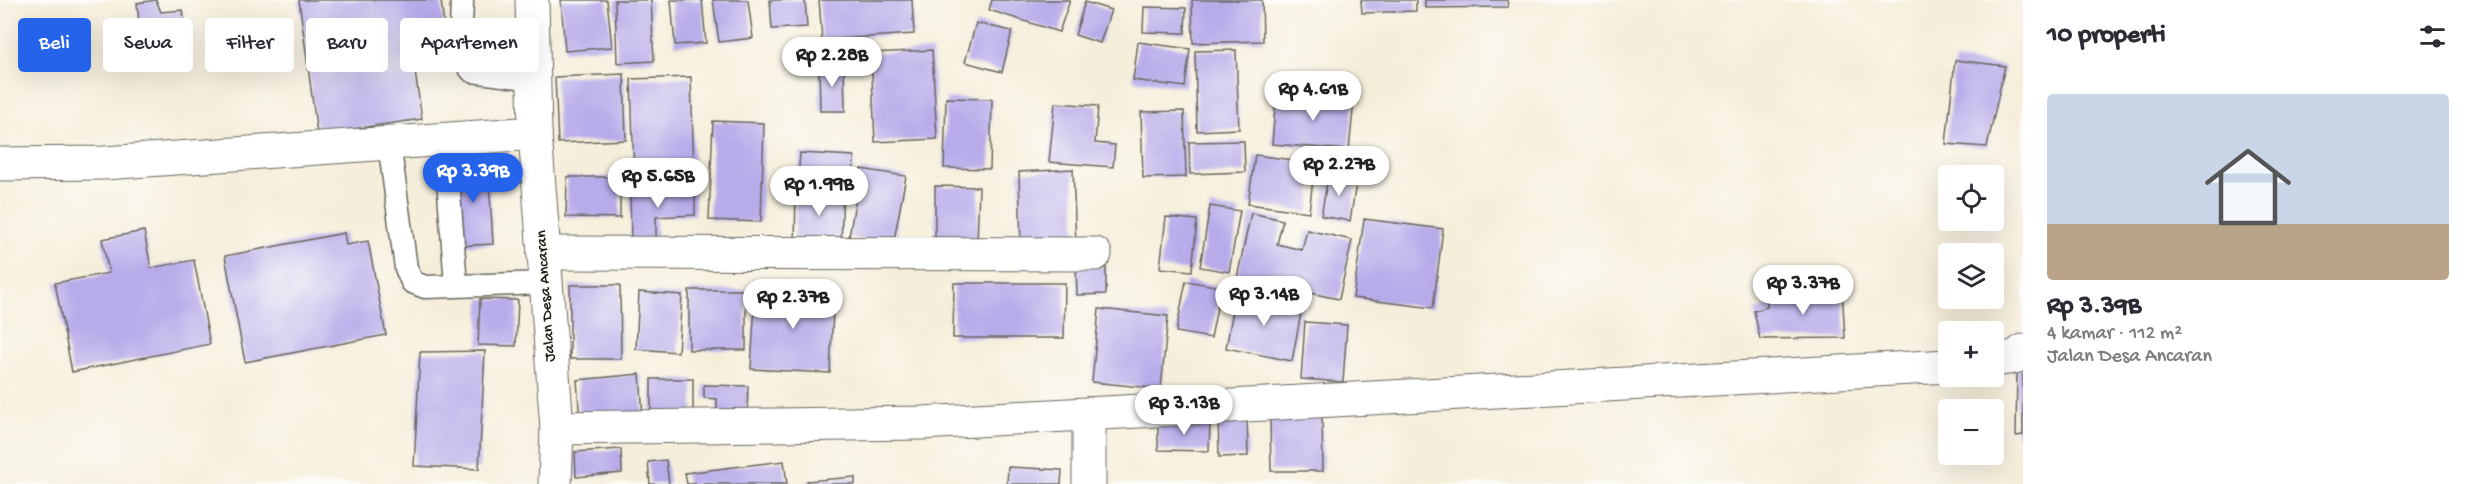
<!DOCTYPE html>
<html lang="id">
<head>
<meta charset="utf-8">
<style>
  :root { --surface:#fff; --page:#f2f2f3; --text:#2b2b33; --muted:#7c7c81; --accent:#2563eb }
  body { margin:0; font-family:"Gochi Hand",sans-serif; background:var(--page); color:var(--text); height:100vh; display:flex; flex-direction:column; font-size:22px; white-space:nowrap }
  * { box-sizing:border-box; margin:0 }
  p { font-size:20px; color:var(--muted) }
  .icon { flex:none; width:33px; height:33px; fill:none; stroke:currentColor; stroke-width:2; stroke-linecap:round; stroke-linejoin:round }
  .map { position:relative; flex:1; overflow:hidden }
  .details { display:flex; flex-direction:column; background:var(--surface); width:450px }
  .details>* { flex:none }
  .guide { position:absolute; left:18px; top:18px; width:570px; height:54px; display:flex; gap:12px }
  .controls { position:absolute; left:1938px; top:165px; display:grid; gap:12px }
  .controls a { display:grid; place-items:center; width:66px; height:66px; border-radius:6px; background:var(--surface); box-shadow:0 6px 24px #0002; font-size:30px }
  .price { position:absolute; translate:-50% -51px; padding:0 14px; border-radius:21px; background:#fff; color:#222; font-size:20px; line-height:39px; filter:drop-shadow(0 2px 3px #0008) }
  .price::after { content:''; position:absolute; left:50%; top:36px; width:18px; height:14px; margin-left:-9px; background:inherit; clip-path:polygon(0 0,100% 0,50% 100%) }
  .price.current { background:var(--accent); color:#fff }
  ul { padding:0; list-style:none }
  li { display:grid; align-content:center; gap:12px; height:318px; padding:0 24px }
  li span { display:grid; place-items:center; height:186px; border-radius:6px; color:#555 }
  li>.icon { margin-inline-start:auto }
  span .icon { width:108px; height:108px; fill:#fffc; stroke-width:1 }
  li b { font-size:26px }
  h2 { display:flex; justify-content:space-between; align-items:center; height:72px; padding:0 24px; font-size:26px }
  .chip { padding:0 21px; border-radius:6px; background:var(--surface); box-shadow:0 6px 24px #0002; font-size:21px; line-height:54px }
  .chip.current { background:var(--accent); color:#fff }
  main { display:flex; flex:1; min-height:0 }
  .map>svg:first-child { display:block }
</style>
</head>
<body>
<main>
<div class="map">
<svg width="2023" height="484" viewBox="0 0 2023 484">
  <rect width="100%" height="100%" fill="#fdfcf7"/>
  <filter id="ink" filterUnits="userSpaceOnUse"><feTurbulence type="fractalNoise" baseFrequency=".0167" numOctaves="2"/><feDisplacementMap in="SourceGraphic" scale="12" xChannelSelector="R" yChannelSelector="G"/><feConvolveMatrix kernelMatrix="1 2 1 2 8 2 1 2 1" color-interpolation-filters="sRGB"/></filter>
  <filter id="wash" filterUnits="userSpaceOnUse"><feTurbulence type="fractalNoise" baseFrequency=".008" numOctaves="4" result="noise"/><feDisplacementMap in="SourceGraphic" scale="24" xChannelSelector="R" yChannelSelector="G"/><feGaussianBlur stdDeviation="1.35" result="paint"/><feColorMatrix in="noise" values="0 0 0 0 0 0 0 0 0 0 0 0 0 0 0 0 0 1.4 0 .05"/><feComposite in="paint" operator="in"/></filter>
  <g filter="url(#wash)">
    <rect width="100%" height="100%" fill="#f5eeda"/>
    <g id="blocks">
      <!-- building -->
      <g fill="#b7abea">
        <path d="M156 0 161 12 183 10 187 48 142 52 137 3Z"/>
        <path d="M299 0H441L444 26 409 31 422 119 317 134Z"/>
        <path d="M561 0H607L612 47 565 51Z"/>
        <path d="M615 0H651L654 61 617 63Z"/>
        <path d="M671 0H702L706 43 675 45Z"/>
        <path d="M713 0H748L753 38 719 42Z"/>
        <path d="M770 0H805L807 27 772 29Z"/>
        <path d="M819 0H912L914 34 822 40Z"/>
        <path d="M992 0H1070L1059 32 989 10Z"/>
        <path d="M1192 0H1262L1263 41 1193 43Z"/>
        <path d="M1361 0H1416V11L1362 13Z"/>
        <path d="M1425 0H1507L1508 7 1425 8Z"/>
        <path d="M1085 2 1111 10 1100 43 1075 35Z"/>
        <path d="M1144 7 1186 8 1185 33 1143 32Z"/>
        <path d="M976 23 1012 31 1002 72 965 62Z"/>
        <path d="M1138 42 1190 49 1185 87 1133 80Z"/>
        <path d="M932 50 937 139 875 142 871 53Z"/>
        <path d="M1236 50 1239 129 1197 131 1195 51Z"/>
        <path d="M1955 60 2005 66 1987 147 1946 144Z"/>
        <path d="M844 64 845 111H820L819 65Z"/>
        <path d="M624 74 626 140 558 143 555 77Z"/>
        <path d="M691 77 694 173 634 175 631 79Z"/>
        <path d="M1276 95 1354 101 1349 150 1272 144Z"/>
        <path d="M946 98 992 99 990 169 944 168Z"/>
        <path d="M1055 103 1098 106 1095 143 1115 145 1113 167 1049 162Z"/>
        <path d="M1184 111 1186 177 1143 178 1141 112Z"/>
        <path d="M713 121 764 123 761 222 709 220Z"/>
        <path d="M1244 141 1245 172 1190 174 1189 142Z"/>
        <path d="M800 153 854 156 853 181 798 178Z"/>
        <path d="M1255 155 1315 163 1309 212 1248 204Z"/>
        <path d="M488 162 493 244 459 246 454 164Z"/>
        <path d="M861 169 906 176 893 246 849 237Z"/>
        <path d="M1073 169 1076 246 1021 248 1019 172Z"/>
        <path d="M1329 172 1357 177 1350 221 1321 216Z"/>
        <path d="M567 177H620V218L566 217Z"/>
        <path d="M796 186 843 187 841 248 795 247Z"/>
        <path d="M935 186 979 187 977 245H935Z"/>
        <path d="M695 187V215L656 217V241L631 242 630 189Z"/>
        <path d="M1210 206 1240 211 1229 272 1200 267Z"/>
        <path d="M1251 213 1283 220 1277 244 1302 250 1307 230 1352 240 1339 299 1237 278Z"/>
        <path d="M1166 217 1197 220 1192 271 1160 268Z"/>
        <path d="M1364 219 1443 229 1433 308 1353 298Z"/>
        <path d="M144 231 151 268 194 260 210 344 72 372 55 283 109 273 102 239Z"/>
        <path d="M344 233 346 245 368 241 386 335 245 362 225 256Z"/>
        <path d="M1076 267H1106V294L1077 295Z"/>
        <path d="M1186 281 1221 287 1211 338 1176 332Z"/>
        <path d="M954 283H1065L1064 338H953Z"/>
        <path d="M570 285H620L621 359H570Z"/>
        <path d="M756 286 834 291 830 373 751 369Z"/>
        <path d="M1842 289 1845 338 1760 339 1754 311 1767 307V296Z"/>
        <rect x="689" y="290" width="57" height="60"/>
        <path d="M639 292 682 295 678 352 636 349Z"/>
        <path d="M1236 294 1302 307 1292 361 1226 348Z"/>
        <path d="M480 299 518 300 516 346 478 345Z"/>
        <path d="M1099 309 1168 316 1161 389 1092 382Z"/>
        <path d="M1305 322 1347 325 1343 382 1301 379Z"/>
        <path d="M485 351 479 469 414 466 420 352Z"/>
        <path d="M2017 368 2023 369V435L2016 436Z"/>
        <path d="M640 374 643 417 580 422 577 380Z"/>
        <path d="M651 379H693V413L651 414Z"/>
        <path d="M704 385 748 386 747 418H717V399L704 398Z"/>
        <path d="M1247 413 1248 456 1219 457 1218 414Z"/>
        <path d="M1322 416 1323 471H1271L1270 417Z"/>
        <path d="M1158 422 1210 423 1209 451 1158 450Z"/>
        <path d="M621 449 622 473 576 477 575 452Z"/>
        <path d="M666 460 669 484H650L648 462Z"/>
        <path d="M784 461 787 484H687L685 473Z"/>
        <path d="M1008 467 1062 470 1061 484H1007Z"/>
        <path d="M855 477V484H807V481Z"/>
      </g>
    </g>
  </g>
  <g filter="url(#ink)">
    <use href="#blocks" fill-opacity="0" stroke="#68665e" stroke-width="1.5"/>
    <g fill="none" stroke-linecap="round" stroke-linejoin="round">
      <defs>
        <g id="lane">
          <path d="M462 0C462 22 456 53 472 71L534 79"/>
          <path d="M445 139 456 285"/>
          <path d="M389 143 406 268 412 282 425 287 546 283"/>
        </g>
        <g id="street">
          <path d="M532 0 535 133 557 428 555 484"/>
          <path d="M0 164 104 163 535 133"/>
          <path d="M544 253 1095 254"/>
          <path d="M1994 360 2015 357 2023 351"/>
          <path d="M1089 414V484"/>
          <path d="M557 428 922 423 1948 366"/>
        </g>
      </defs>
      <!-- lane casing -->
      <use href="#lane" stroke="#68665e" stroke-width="25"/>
      <!-- street casing -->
      <use href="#street" stroke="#68665e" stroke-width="35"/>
      <!-- lane -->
      <use href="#lane" stroke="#fff" stroke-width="22"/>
      <!-- street -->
      <use href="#street" stroke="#fff" stroke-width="33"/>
    </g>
  </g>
  <g text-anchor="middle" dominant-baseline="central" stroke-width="4.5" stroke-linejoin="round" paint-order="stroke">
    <!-- street labels -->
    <g font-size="16" fill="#1c1c1c" stroke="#fdfcf7">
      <text transform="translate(547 296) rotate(-94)">Jalan Desa Ancaran</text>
    </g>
  </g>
</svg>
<div class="controls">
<a><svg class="icon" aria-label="locate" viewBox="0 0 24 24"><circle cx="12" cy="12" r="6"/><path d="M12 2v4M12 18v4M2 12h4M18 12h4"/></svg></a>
<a><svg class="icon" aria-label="layers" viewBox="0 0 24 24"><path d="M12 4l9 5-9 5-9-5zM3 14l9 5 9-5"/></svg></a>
<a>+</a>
<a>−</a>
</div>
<b class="price" style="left:832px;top:88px">Rp 2.28B</b>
<b class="price" style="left:1313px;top:122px">Rp 4.61B</b>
<b class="price" style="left:1339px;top:197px">Rp 2.27B</b>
<b class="price current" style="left:473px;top:204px">Rp 3.39B</b>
<b class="price" style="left:658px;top:209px">Rp 5.65B</b>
<b class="price" style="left:819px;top:217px">Rp 1.99B</b>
<b class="price" style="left:1803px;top:316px">Rp 3.37B</b>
<b class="price" style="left:1264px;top:327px">Rp 3.14B</b>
<b class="price" style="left:793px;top:330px">Rp 2.37B</b>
<b class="price" style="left:1184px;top:436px">Rp 3.13B</b>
<div class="guide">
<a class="chip current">Beli</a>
<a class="chip">Sewa</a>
<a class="chip">Filter</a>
<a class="chip">Baru</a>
<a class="chip">Apartemen</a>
</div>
</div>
<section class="details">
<h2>10 properti<svg class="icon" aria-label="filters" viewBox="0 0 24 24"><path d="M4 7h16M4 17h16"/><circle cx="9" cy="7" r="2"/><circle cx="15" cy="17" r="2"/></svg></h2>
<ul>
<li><span style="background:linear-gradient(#c9d6e8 70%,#b9a48a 0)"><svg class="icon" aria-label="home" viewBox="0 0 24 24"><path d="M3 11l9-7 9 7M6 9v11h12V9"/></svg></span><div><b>Rp 3.39B</b><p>4 kamar · 112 m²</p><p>Jalan Desa Ancaran</p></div></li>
</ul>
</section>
</main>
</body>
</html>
